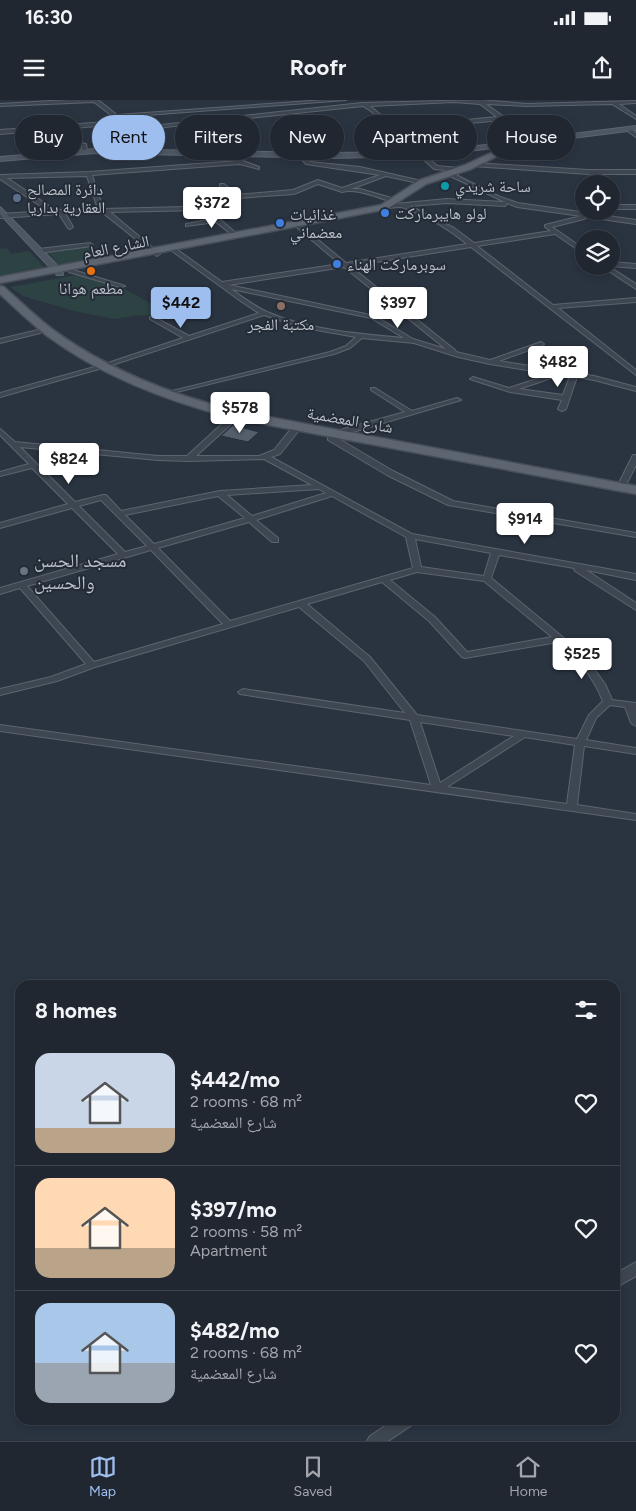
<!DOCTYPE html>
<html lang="en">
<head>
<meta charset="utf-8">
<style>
  :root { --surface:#202731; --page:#2d333d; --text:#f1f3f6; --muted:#a2a5ab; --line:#3d444d; --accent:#9dbeee }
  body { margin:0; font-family:Figtree,"Noto Naskh Arabic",sans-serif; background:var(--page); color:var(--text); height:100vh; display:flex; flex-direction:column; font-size:19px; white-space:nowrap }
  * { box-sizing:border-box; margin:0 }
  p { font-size:16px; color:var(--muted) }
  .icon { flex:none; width:28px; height:28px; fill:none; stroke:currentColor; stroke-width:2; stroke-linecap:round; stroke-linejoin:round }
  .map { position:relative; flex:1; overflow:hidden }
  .drawer { position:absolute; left:15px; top:880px; width:605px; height:445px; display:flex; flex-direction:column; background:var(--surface); border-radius:15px; box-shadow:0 2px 8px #0003,0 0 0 1px var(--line) }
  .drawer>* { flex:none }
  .banner { position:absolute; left:15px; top:15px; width:606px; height:45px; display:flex; gap:10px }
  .tools { position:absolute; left:575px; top:75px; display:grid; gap:10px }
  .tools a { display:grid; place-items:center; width:45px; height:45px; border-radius:50%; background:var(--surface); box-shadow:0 2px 8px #0003,0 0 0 1px var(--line); font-size:25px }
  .price { position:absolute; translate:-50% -42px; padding:0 11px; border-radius:5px; background:#fff; color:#222; font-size:16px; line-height:32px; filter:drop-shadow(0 1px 2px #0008) }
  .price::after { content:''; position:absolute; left:50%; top:30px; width:15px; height:11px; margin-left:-8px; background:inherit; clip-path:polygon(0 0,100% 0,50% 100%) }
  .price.current { background:var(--accent); color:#111 }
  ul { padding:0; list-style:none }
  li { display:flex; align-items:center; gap:15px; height:125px; padding:0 20px }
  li+li { border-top:1px solid var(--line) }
  li span { display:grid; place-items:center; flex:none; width:140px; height:100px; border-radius:15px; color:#555 }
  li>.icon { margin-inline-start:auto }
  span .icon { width:60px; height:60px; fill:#fffc; stroke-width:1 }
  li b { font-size:21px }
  h2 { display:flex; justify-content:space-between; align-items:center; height:60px; padding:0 20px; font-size:21px }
  .chip { padding:0 18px; border-radius:22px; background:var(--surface); box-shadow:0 2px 8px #0003,0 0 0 1px var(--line); font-size:18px; line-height:45px }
  .chip.current { background:var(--accent); color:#111 }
  .status { display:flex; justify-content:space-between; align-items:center; height:35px; padding:0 25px; background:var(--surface); direction:ltr }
  .status svg { height:14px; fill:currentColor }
  header { display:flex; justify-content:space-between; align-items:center; height:65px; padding:0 20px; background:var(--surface); font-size:22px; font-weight:700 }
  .tab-bar { display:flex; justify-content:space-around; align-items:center; height:70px; border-top:1px solid var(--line); background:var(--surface); font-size:14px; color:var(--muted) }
  .tab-bar a { display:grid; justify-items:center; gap:2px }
  .tab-bar .current { color:var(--accent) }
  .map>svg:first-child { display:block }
</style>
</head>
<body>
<div class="status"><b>16:30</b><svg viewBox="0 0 49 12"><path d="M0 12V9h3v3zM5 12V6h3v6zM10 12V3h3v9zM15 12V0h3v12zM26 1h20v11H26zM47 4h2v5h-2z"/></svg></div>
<header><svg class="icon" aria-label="menu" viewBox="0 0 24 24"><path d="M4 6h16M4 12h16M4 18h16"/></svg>Roofr<svg class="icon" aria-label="share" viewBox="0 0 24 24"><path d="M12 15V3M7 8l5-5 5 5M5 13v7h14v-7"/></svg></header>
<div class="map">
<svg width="636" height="1341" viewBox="0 0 636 1341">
  <rect width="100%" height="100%" fill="#2a3441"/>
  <!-- green -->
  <g fill="#2d4243">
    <path d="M90 146 106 157 60 166 47 151Z"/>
    <path d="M7 148 11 154 29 151 45 168 0 176V149Z"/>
    <path d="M77 175 119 186 159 208V216L141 215 114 219 74 211 23 196 10 187Z"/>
  </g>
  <!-- building -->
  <path fill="#545f6b" stroke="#252d38" d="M233 325 259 332 248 342 221 336Z"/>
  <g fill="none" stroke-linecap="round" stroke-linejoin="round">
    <defs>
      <g id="street">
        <path d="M68 0H98L117 15 324 0H346L120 17 134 28 362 3 482 0 526 4 636 1V3L619 4 636 16V19L612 4 526 6 486 4 504 17 531 41V43H527L501 20 398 30 437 66 458 68V70L456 71 434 69 371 11 363 6 137 30 160 48 158 51 122 24 0 34V30L119 21 94 2 0 6V4ZM454 2 480 4 497 17 395 27 370 6Z"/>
        <path d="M626 28H630L636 33V37L626 30Z"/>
        <path d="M81 43 86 44 87 51 82 50Z"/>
        <path d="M238 51 241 53 243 61 259 67V69L240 64 92 75 103 109 227 106H231L233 97 220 86V84H224L237 95 293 90 318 80 342 88 380 75 306 64 298 55 301 53 310 62 360 67 426 82 423 84 386 76 351 89H360L395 99 396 100 393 102C378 98 357 88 342 92L318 84 294 94 238 98 237 107 234 109 209 110 237 134V136L235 137 216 122 186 126V124L213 119 202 110 110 112 159 153 160 154 157 156 103 113H65L73 127 70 129 68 128 59 114 0 118V114L48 111 0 79V75L89 72 238 61 235 53ZM87 76 98 109 55 110 7 78Z"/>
        <path d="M474 63 588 70H636V74H595L610 84H603L588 74 472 66V64Z"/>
        <path d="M448 71 500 97 518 103 636 120V124L587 117 584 119 552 127 584 149V154L555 134 477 146 553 205 636 198V202L558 208 636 270V275L471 147 350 166 455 250 456 252 490 260 541 242 544 244 543 245 499 261 594 276 636 287V291L594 280 577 277 566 309 562 311 558 309 562 300 510 292 470 279 473 277 509 288 552 274 490 264 458 257 414 243 362 238 350 248 334 254 164 295V293L330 252 346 246 356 237 300 227 264 215 106 267 0 297V293L102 265 183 238 150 219V217H154L189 236 259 213 242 202 168 148V146H172L222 182 340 164 293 124 292 123 295 121 346 163 467 144C449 129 427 116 405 108 397 105 388 110 381 107L384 105 447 99 505 102 446 74 445 73ZM447 103 505 106 507 103 517 107 581 116 545 125V127L551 131 474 143 454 128 410 106ZM344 167 446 249 413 239 375 216 229 185ZM231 189 371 218 404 238C358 234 309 230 267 212 254 206 242 197 231 189ZM560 275 570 276 563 295 519 289Z"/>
        <rect x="611" y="105" width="25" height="4"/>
        <path d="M90 143 93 145 92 146 39 153 36 151 39 149Z"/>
        <path d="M611 162 636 164V168L611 166Z"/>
        <path d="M601 166H608L636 184V189Z"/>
        <path d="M69 170H73L125 186 120 187 69 172Z"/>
        <path d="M38 230 41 232 40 233 0 243V239Z"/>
        <path d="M371 288H375L412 311 457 298 461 300 339 336H333V332L405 312 371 290Z"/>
        <path d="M234 313 241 315 196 356H259L274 350 294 325H300V329L280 354 271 357 412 434 636 474V480L586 470 636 503V510L575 471 574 468 499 455 491 478 582 553 605 584 612 600 636 603V626L631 623 625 607 610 605 596 618 586 640 636 648V654L584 646 577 705 636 714V720L0 631V625L431 685 410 620 240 594 238 592 243 589 405 613 364 561 299 507 95 567 57 581 0 595V589L51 577 86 564 20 488 0 494V488L118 454 72 408 0 428V423L68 404 32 368 0 376V372L29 364 0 335V329L15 342 158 356H187ZM20 347 158 360 188 361 264 359 312 385 220 391 121 411 106 395H103L75 402ZM319 389 326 393 252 416 227 395ZM218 396 245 418 154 444 125 415ZM332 396 406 437 413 468 230 521 158 448 249 422 272 442H278V438L256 420ZM101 400 147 446 125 452 79 406ZM415 439 491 453 484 476 421 467ZM151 450 223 524 94 562 27 486ZM417 472 484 481 552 537 467 552 435 517 390 480ZM382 482 429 521 462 557 465 558 558 542C579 560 592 575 603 601L589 615 577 639 417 615 370 557 307 504ZM420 622 514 636 440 683ZM525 637 575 645 567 704 447 687Z"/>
        <path d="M328 336H334L393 371 453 401 636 433V437L448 405 387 375 328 340Z"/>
        <path d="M633 355H636V365L624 389H618L617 387Z"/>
        <path d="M636 1162V1176L615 1188V1174Z"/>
        <path d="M394 1320H415L412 1325 388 1341H367L370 1336Z"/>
      </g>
      <g id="secondary">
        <path d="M636 26V30L477 50 413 56 333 58 95 53 0 61V57L95 49 333 53 413 52 477 46Z"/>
        <path d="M0 107 63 171V175H57L0 114Z"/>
      </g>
      <g id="primary">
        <path d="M517 41 524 43 471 69 426 84 387 109 0 183V177L381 105 420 80 465 65Z"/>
        <path d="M0 186 4 187C21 202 37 218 56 232 111 271 172 295 237 311L636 386V394L237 319C169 302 103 277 46 235 30 222 15 208 0 194Z"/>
      </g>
    </defs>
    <!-- street casing -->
    <use href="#street" stroke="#5c646e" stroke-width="2"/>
    <!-- secondary casing -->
    <use href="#secondary" stroke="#5c646e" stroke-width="2"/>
    <!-- primary casing -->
    <use href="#primary" stroke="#484f5a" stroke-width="3"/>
    <!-- street -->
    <use href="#street" fill="#3e4651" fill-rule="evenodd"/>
    <!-- secondary -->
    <use href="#secondary" fill="#4d5663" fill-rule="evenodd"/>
    <!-- primary -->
    <use href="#primary" fill="#5d6571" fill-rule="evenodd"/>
  </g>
  <!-- markers -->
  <circle fill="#0f9aa8" stroke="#232b36" stroke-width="2" cx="445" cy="86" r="5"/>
  <circle fill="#5c6f8a" stroke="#232b36" stroke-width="2" cx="17" cy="98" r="5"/>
  <g fill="#3f7fe0" stroke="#232b36" stroke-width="2">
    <circle cx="385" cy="113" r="5"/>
    <circle cx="280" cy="123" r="5"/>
    <circle cx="337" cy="164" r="5"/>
  </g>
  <circle fill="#e8710a" stroke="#232b36" stroke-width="2" cx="91" cy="171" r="5"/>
  <circle fill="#8d6e63" stroke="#232b36" stroke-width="2" cx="281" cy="206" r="5"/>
  <circle fill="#6b7280" stroke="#232b36" stroke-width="2" cx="24" cy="471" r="5"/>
  <g text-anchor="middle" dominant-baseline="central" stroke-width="4" stroke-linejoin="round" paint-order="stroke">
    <!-- far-poi labels -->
    <g font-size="16" fill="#bbc2cb" stroke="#232b36" text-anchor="start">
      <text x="455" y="86">ساحة شريدي</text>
      <text x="27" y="89">دائرة المصالح<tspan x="27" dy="18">العقارية بداريا</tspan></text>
      <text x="395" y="113">لولو هايبرماركت</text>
      <text x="290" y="114">غذائيات<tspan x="290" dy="18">معضماني</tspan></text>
      <text x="347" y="164">سوبرماركت الهناء</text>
      <text x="91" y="188" text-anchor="middle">مطعم هوانا</text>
      <text x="281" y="224" text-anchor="middle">مكتبة الفجر</text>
    </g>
    <!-- far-street labels -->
    <g font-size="16" fill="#bbc2cb" stroke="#232b36">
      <text transform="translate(116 147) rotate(-11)">الشارع العام</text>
      <text transform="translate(350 320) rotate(10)">شارع المعضمية</text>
    </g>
    <!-- poi labels -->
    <g font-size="19" fill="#bbc2cb" stroke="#232b36" text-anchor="start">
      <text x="34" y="460">مسجد الحسن<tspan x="34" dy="22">والحسين</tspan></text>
    </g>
  </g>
</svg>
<div class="tools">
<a><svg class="icon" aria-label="locate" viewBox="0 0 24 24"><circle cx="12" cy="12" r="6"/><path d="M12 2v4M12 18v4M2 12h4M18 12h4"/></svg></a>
<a><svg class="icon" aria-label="layers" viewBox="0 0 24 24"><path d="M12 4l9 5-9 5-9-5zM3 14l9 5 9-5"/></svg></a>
</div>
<b class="price" style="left:212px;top:129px">$372</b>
<b class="price current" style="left:181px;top:229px">$442</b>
<b class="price" style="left:398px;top:229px">$397</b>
<b class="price" style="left:558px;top:288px">$482</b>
<b class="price" style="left:240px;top:334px">$578</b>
<b class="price" style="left:69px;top:385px">$824</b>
<b class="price" style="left:525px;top:445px">$914</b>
<b class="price" style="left:582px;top:580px">$525</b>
<div class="banner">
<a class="chip">Buy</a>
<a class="chip current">Rent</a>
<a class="chip">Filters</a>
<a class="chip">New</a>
<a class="chip">Apartment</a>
<a class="chip">House</a>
</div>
<section class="drawer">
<h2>8 homes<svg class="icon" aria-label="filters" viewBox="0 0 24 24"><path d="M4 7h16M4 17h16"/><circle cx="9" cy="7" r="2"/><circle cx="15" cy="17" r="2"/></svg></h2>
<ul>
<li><span style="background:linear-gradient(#c9d6e8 75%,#b9a48a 0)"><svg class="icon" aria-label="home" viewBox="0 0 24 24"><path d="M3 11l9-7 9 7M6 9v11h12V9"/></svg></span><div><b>$442/mo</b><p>2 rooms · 68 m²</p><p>شارع المعضمية</p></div><svg class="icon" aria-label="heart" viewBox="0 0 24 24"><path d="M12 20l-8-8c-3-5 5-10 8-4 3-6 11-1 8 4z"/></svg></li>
<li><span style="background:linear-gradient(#ffd9b3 70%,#b9a48a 0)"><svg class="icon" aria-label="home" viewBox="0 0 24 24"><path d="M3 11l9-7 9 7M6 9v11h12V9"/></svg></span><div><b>$397/mo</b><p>2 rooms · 58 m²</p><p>Apartment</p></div><svg class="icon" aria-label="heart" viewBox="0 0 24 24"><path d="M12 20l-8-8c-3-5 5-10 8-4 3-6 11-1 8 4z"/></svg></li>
<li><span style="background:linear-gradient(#a9c7e8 60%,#9aa5b1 0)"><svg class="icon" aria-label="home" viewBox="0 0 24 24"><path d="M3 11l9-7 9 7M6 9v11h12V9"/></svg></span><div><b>$482/mo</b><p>2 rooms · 68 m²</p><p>شارع المعضمية</p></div><svg class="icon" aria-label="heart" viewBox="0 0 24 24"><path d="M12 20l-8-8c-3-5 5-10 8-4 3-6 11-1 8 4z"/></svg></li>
</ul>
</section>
</div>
<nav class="tab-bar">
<a class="current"><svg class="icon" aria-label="map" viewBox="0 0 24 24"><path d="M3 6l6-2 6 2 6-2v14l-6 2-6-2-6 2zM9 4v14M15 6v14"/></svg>Map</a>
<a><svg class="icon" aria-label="saved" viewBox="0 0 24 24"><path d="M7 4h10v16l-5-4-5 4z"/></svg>Saved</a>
<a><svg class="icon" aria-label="home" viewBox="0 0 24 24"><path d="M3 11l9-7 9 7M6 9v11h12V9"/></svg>Home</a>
</nav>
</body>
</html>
